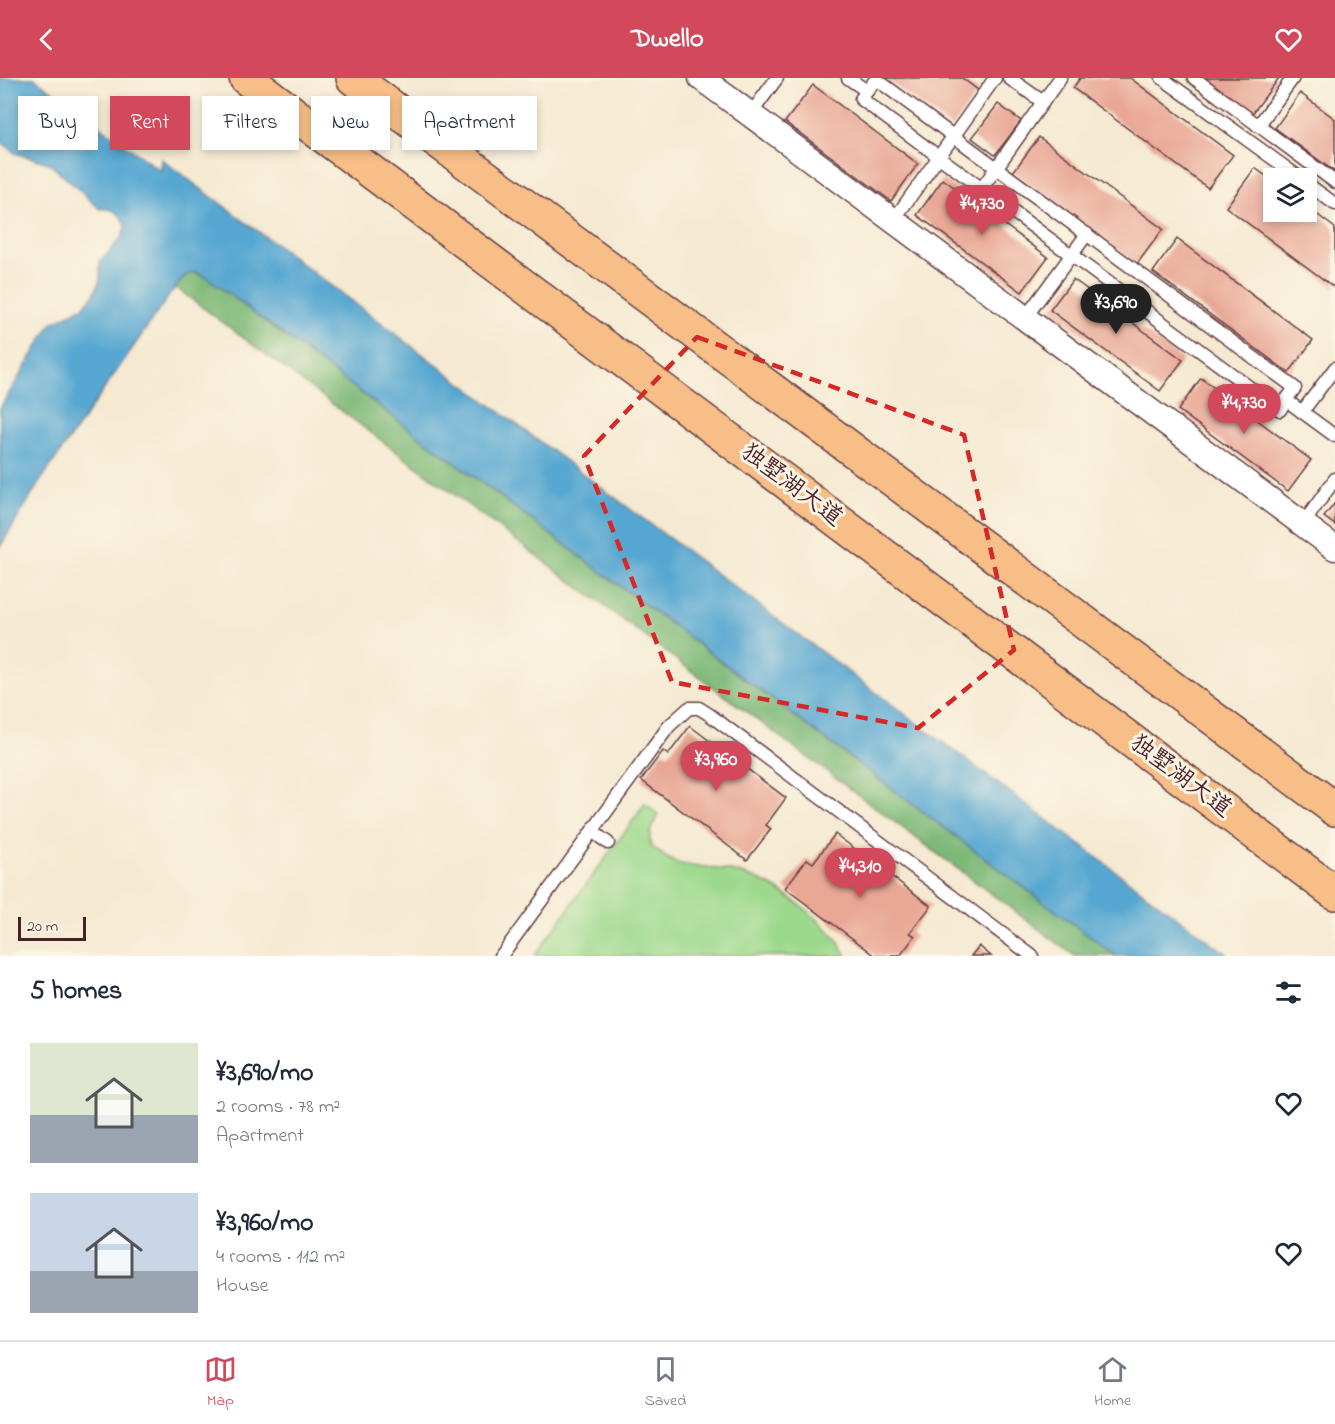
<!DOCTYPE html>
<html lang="en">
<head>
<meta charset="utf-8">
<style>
  :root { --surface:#fff; --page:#f2f2f3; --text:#1f2937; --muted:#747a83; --line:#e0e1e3; --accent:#d1495b }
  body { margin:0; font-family:"Indie Flower","LXGW WenKai TC",sans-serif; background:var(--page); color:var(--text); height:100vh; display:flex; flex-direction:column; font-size:22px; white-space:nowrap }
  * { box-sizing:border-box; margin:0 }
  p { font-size:20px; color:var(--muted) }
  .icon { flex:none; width:33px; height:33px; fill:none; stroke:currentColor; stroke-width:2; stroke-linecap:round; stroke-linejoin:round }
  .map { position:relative; height:878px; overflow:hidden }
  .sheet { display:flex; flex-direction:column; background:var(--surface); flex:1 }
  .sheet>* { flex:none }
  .guide { position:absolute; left:18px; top:18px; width:600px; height:54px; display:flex; gap:12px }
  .controls { position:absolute; left:1263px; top:90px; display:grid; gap:12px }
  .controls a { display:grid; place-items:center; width:54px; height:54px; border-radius:0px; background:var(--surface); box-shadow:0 3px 9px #0003; font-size:30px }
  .scale { position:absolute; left:18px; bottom:15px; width:68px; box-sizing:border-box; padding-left:6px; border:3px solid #4a1f2b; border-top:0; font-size:16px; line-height:21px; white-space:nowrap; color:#4a1f2b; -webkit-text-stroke:4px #fcf5e5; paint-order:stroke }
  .price { position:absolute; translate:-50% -51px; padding:0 14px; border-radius:21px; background:var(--accent); color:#fff; font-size:20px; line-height:39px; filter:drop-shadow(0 2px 3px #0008) }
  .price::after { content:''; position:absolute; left:50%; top:36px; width:18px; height:14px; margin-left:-9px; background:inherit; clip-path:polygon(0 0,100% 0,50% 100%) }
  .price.active { background:#222; color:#fff }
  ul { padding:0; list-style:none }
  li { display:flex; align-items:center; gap:18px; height:150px; padding:0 30px }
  li span { display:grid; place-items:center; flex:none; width:168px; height:120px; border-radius:0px; color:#555 }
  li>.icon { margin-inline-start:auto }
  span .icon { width:72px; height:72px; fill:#fffc; stroke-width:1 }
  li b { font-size:26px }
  h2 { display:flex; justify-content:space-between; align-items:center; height:72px; padding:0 30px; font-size:26px }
  .chip { padding:0 21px; border-radius:0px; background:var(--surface); box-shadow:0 3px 9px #0003; font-size:21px; line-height:54px }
  .chip.active { background:var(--accent); color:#fff }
  header { display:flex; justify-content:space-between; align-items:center; height:78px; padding:0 30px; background:var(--accent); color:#fff; font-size:27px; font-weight:700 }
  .dock { display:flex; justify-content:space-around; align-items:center; height:84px; border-top:2px solid var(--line); background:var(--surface); font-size:16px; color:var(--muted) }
  .dock a { display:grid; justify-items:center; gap:3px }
  .dock .active { color:var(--accent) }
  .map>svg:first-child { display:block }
</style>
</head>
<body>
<header><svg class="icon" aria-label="back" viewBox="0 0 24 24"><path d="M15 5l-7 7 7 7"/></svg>Dwello<svg class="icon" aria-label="heart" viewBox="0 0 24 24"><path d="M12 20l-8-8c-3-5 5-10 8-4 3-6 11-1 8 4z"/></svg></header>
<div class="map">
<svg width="1335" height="878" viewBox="0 0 1335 878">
  <rect width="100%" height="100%" fill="#fcf5e5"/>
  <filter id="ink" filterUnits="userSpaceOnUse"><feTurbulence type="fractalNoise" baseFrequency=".0167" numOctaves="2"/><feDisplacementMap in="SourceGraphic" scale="12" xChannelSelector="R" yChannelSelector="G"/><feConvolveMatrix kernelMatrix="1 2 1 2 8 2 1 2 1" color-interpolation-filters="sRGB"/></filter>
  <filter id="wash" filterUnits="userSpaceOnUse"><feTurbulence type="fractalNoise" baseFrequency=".008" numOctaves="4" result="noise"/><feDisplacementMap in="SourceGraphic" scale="24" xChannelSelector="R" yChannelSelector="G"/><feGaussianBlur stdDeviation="1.35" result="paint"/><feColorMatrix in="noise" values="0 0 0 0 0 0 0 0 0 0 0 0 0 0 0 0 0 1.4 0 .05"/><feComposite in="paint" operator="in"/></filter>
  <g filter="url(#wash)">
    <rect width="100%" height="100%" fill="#f5ead1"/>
    <!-- green -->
    <path fill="#9dd98d" stroke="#747c5c" stroke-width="1.5" d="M645 726 659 737C651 748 648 755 651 768 658 773 666 781 674 784 693 791 718 789 738 795 777 804 828 843 847 878H534Z"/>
    <!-- forest -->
    <path fill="#7eb978" stroke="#646c52" stroke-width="1.5" d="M190 194 206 199 1116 878H1075L175 209Z"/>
    <!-- water -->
    <path fill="#56a7d1" stroke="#50637e" stroke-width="1.5" d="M0 0H34L161 93V81L1229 878H1116L206 199 195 194 186 197 170 216 41 402 0 469V330L52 245 82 230 94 216 100 201V184L122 159 125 149C123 136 112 129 100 131L49 85 15 75 0 63Z"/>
    <g id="blocks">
      <!-- building -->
      <g fill="#e9a795">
        <path d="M885 0H962L979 13 952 50Z"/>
        <path d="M1080 0H1130L1233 77 1208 110 1073 10Z"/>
        <path d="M1203 0H1279L1252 36Z"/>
        <path d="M813 7 918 86 891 123 785 44Z"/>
        <path d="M1300 15 1335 41V94L1275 50Z"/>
        <path d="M998 26 1021 43 995 77 972 60Z"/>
        <path d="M1039 59 1163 151 1137 186 1013 94Z"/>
        <path d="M1255 90 1274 104V134H1306V128L1335 150V210L1226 129Z"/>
        <path d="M943 101 1048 179 1022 214 917 137Z"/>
        <path d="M1177 161 1313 262 1289 295 1153 194Z"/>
        <path d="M1073 201 1183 282 1160 313 1050 232Z"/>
        <path d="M1201 300 1311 382 1288 413 1178 332Z"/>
        <path d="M1335 425V447L1324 439Z"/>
        <path d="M690 648 786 720 766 747 771 751 747 782 641 702 663 673 668 677Z"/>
        <path d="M835 756 931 828 910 855 915 858 900 878H876L785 810 807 781 813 785Z"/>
        <path d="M979 868 991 878H971Z"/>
      </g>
    </g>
  </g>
  <g filter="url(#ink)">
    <use href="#blocks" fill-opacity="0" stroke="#643d44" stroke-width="1.5"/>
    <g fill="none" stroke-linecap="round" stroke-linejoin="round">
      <defs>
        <g id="service">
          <path d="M848 0 867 13 876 1 1295 310 1286 322 1335 358"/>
          <path d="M1009 0 1043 24"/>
          <path d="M1162 0 1300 100"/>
          <path d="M1194 0 1335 104"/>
          <path d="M867 13 861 21 1280 332 1286 322"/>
          <path d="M750 37 777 0"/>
          <path d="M1258 48 1293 0"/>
          <path d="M1306 105 1335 126"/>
          <path d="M982 110 1060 0"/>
          <path d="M893 143 995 0"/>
          <path d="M1025 240 1087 156"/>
          <path d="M1302 334 1335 290"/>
          <path d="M1303 446 1335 401"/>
          <path d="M592 753 608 765"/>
          <path d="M501 878 669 648 689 630H699L710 637 1032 878"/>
        </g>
        <path id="minor" d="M701 0 1335 470"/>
        <g id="primary">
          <path d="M246 0 1335 815"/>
          <path d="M353 0 1335 731"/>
        </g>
      </defs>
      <!-- service casing -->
      <use href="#service" stroke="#643d44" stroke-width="15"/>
      <!-- minor casing -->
      <use href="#minor" stroke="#643d44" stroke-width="27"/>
      <!-- primary casing -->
      <use href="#primary" stroke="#643d44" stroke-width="36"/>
      <!-- service -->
      <use href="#service" stroke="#fff" stroke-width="12"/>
      <!-- minor -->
      <use href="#minor" stroke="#fff" stroke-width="24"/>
      <!-- primary -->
      <use href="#primary" stroke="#f7be87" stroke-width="33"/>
    </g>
  </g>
  <!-- marked area -->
  <path fill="none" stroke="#d62828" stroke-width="4.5" stroke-dasharray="12 8" stroke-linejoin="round" d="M697 259 964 357 1014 572 918 650 672 604 584 378Z"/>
  <g text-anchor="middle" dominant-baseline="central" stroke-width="6" stroke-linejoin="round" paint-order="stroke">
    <!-- street labels -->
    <g font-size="24" fill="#4a1f2b" stroke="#fcf5e5">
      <text transform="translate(791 408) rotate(37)">独墅湖大道</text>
      <text transform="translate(1180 699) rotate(37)">独墅湖大道</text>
    </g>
  </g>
</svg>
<div class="controls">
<a><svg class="icon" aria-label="layers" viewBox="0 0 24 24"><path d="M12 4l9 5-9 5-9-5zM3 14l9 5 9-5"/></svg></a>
</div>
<div class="scale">20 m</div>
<b class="price" style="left:982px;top:158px">¥4,730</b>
<b class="price active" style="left:1116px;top:257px">¥3,690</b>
<b class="price" style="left:1244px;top:357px">¥4,730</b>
<b class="price" style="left:716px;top:714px">¥3,960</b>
<b class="price" style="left:860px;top:821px">¥4,310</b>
<div class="guide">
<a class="chip">Buy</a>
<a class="chip active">Rent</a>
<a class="chip">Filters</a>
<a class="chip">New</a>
<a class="chip">Apartment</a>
</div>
</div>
<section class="sheet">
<h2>5 homes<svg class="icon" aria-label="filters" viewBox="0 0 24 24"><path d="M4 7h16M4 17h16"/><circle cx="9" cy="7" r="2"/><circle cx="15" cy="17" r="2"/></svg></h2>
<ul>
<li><span style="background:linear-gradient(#dfe7d0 60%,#9aa5b1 0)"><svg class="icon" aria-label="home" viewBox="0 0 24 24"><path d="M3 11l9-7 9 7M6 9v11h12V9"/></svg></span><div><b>¥3,690/mo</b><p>2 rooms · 78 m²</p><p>Apartment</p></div><svg class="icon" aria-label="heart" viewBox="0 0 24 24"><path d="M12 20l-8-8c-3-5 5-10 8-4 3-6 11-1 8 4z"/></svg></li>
<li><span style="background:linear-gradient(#c9d6e8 65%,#9aa5b1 0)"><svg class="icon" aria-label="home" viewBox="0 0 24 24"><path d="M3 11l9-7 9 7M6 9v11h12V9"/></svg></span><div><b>¥3,960/mo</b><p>4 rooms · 112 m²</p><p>House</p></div><svg class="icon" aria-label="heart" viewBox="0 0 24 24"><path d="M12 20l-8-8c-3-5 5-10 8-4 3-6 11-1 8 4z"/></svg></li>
</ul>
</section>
<nav class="dock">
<a class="active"><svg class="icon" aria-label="map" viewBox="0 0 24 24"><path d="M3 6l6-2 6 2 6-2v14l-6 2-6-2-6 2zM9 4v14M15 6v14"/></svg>Map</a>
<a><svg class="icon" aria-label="saved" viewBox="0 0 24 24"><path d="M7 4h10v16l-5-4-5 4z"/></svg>Saved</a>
<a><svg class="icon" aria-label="home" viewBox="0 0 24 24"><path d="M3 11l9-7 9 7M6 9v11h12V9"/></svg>Home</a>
</nav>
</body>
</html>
